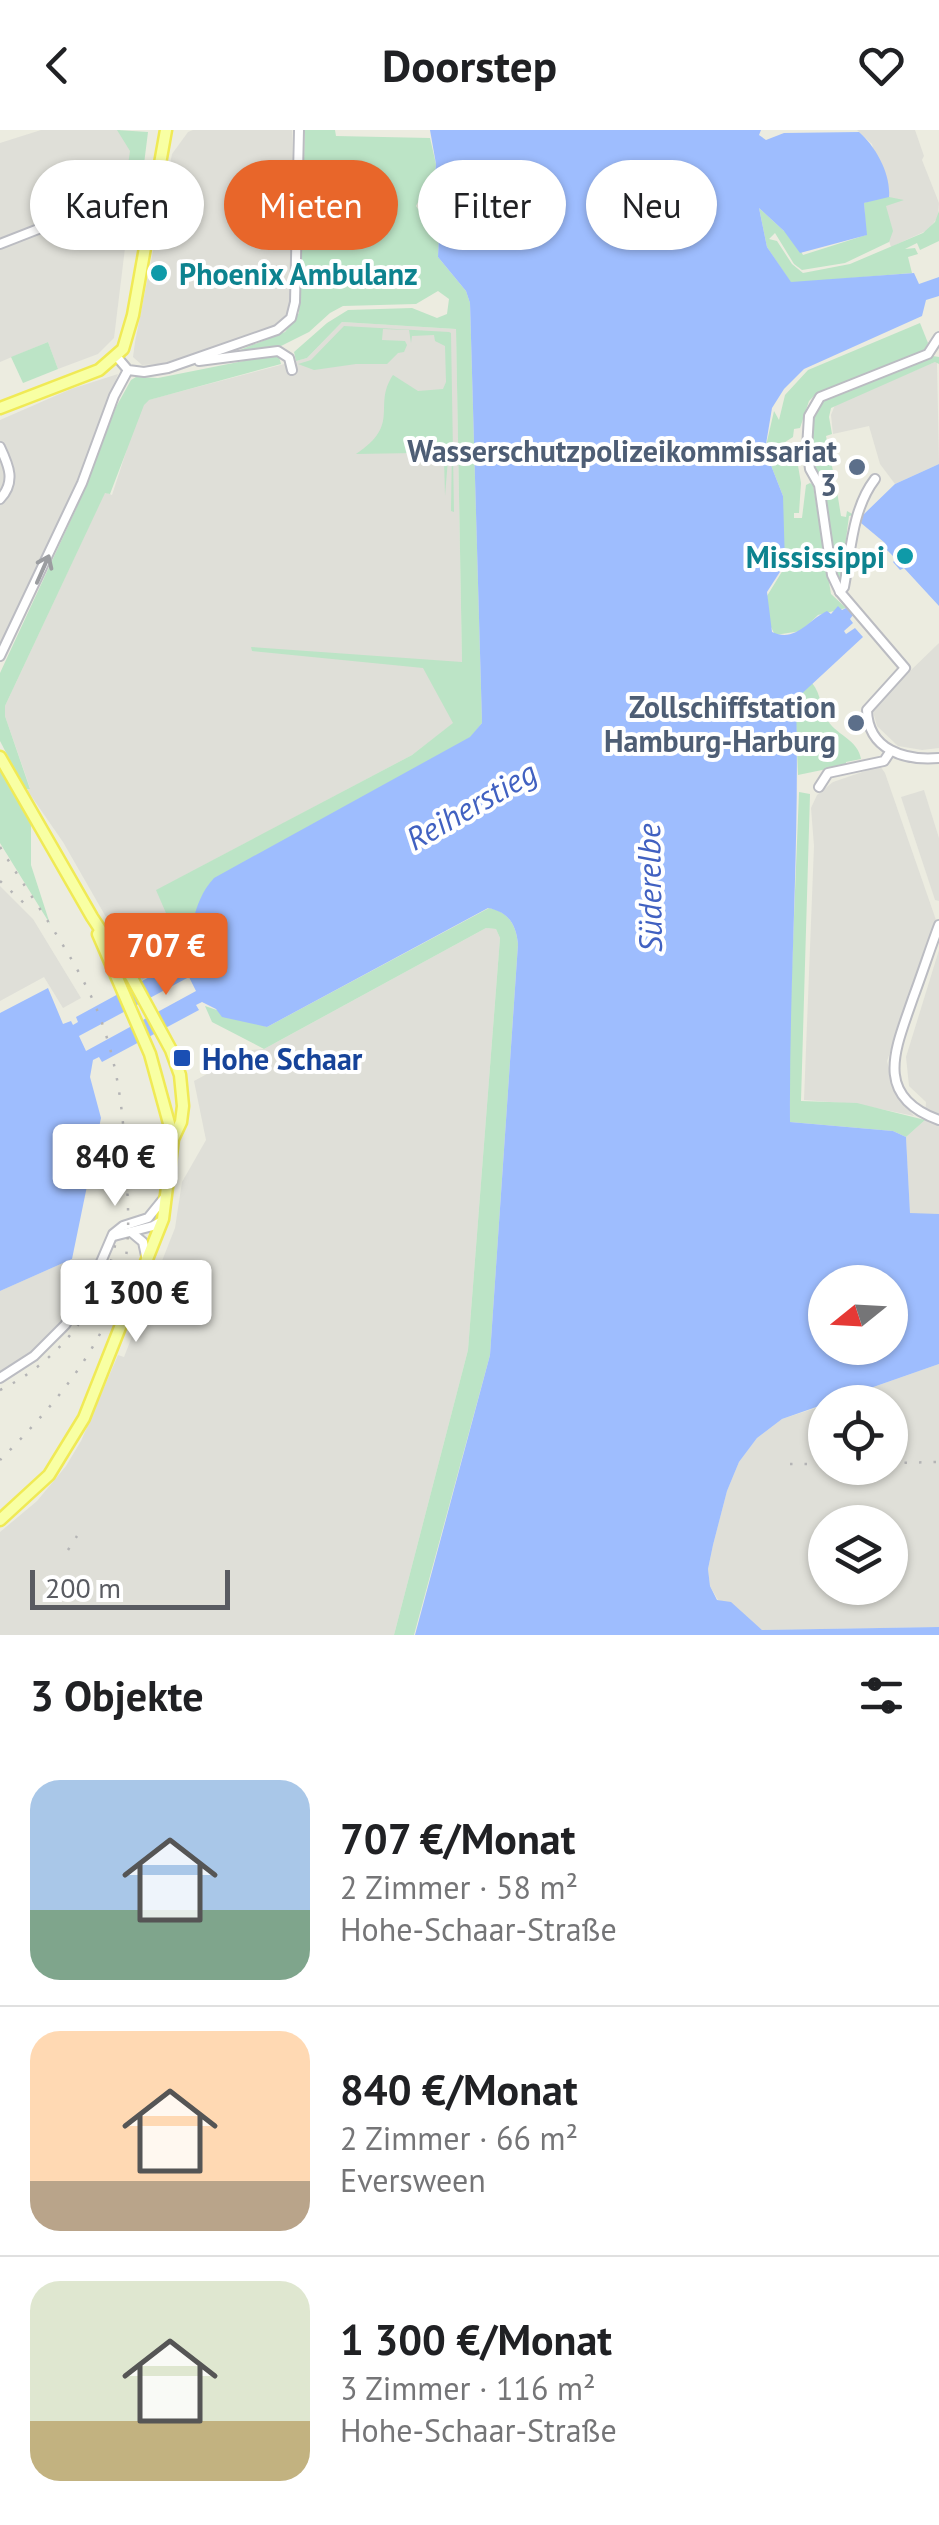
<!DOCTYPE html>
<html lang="de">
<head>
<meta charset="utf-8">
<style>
  :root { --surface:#fff; --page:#f2f2f2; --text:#202124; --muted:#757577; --line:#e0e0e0; --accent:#e8662a }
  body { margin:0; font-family:"PT Sans",sans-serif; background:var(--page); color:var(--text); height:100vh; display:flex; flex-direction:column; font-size:38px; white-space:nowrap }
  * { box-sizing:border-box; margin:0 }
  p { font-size:32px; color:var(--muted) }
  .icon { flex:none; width:55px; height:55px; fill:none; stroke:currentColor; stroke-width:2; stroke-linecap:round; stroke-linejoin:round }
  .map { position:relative; height:1505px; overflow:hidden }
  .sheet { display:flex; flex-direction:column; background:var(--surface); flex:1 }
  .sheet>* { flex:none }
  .hud { position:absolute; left:30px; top:30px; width:880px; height:90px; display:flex; gap:20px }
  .needle { width:65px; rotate:252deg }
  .tools { position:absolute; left:808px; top:1135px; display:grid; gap:20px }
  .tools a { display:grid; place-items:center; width:100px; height:100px; border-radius:50%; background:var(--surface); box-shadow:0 2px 8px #0004; font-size:50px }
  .scale { position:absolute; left:30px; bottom:25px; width:200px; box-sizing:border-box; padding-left:10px; border:5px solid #595b61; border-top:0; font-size:28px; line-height:35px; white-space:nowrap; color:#595b61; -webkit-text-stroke:8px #fff; paint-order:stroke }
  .price { position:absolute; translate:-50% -85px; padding:0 22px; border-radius:10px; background:#fff; color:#222; font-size:32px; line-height:65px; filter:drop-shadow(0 2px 5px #0008) }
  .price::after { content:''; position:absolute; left:50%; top:60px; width:30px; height:22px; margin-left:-15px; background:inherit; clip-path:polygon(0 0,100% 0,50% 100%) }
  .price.active { background:var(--accent); color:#fff }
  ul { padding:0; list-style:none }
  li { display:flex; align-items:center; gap:30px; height:250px; padding:0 30px }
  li+li { border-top:2px solid var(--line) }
  li span { display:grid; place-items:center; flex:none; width:280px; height:200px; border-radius:30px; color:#555 }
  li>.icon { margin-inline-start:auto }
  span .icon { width:120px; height:120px; fill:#fffc; stroke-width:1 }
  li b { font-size:42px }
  h2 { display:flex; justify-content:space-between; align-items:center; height:120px; padding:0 30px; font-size:42px }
  .tag { padding:0 35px; border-radius:45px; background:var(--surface); box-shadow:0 2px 8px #0004; font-size:35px; line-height:90px }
  .tag.active { background:var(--accent); color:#fff }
  header { display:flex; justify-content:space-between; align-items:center; height:130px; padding:0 30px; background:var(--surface); font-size:45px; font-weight:700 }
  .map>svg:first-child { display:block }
</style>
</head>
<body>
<header><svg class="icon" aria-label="back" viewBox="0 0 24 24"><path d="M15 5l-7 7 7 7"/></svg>Doorstep<svg class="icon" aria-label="heart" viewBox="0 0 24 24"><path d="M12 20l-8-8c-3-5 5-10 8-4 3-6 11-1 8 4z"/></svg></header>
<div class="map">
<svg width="939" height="1505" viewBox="0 0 939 1505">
  <rect width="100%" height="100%" fill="#ecece0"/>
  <!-- industrial -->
  <g fill="#dfdfd8" fill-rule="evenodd">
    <path d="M41 0H120L137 20 114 208 98 224 58 239 48 212 0 232V13Z"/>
    <path d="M193 0H292V163L287 185 276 195 195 224 159 234 142 235 133 227 135 212 172 24 188 2Z"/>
    <path d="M857 0H915L924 26 922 30 939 73 938 87 928 100 891 117 875 69 884 66 872 14Z"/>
    <path d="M342 192 456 199 462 533 425 530 454 593 412 625 157 760 185 827 142 850 63 712 27 660 30 658 5 586V576L105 362 112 365 127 319 126 306 133 286 148 270 307 228Z"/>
    <path d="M937 231 939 334 895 354 880 334 869 296 833 304 831 285 835 275Z"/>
    <path d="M118 244 81 346 0 517V290L71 259Z"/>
    <path d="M939 513V618L922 620 898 616 877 596 872 578Z"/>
    <path d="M880 636 885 643 936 790 887 931 896 966 914 986 857 974 804 970 814 716 811 678 817 665 833 652Z"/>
    <path d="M924 660 939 708V771L935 770 901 667Z"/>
    <path d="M0 756 33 789 81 868 63 878 44 847 0 871Z"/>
    <path d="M486 798 496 799 500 808 468 1220 394 1505H0V1402L37 1371 66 1336 81 1311 118 1225 124 1227 175 1098 182 1052 206 1010 194 951 251 920 264 919Z"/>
    <path d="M939 820V1084H910L906 1007 925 990 926 972 909 956 906 927Z"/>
    <path d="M105 1128 91 1167 67 1202 35 1232 0 1253V1161L72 1129Z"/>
    <path d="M939 1234V1497L762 1500 726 1473 718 1470 710 1456 708 1439 713 1415 727 1361 739 1332 757 1308 782 1289 825 1275V1338H890V1272H831ZM825 1392H890V1458H825Z"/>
  </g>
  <!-- green -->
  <g fill="#bce4c6">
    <path d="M117 0 148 2 139 74 88 69 86 49 89 47 91 51 128 35 130 21Z"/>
    <path d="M305 0H335L336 6 430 8 436 34 432 75 418 72 416 76 418 79H432L431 86 439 105 438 127 466 161 470 173 482 593 471 607 191 787V810L185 827 156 760 412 625 453 593 423 538 252 521 251 517 462 532 456 199 342 192 307 228 296 231 294 222 327 193 348 180 412 178 437 188 447 184 449 169 438 161 416 174 343 176 330 183 309 202 281 216 235 222 285 202 299 183Z"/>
    <path d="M884 66 904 70 886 76 893 101 889 112 845 133 802 140 794 134 775 103 769 109 777 111 792 134 803 143 850 134 923 103 935 92 939 81V111L920 120 917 113 905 119 915 118 918 124 908 127 912 143 791 153 767 117 759 78 784 101 790 102 803 125 866 105 864 73Z"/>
    <path d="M920 193 928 213 924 221 817 263 809 271 800 298 794 299 793 307 779 316V327L797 330 801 353 799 383H794V388H802L806 355 810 353 813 355 831 464 846 478 818 485 801 501 775 505 770 495 767 466 783 440V366L765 320 774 281 779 290 785 265 808 240Z"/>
    <path d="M344 196 449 202 451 203 454 382 451 381 452 316 449 317 445 366 444 328 439 323H423V319L416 318 415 323 356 324C402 294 372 276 393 245L418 261 443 259 446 252 445 216 435 211 434 205 412 206 411 213 409 200 383 199 382 210 405 211 407 215 404 222 398 223 387 234H356L314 240 298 234 311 230Z"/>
    <path d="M48 212 58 239 23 253 11 227Z"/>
    <path d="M269 226 279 227 281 234 149 270 144 275 110 364 105 363 5 576V586L30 659H25L0 611V543L76 379 116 277 131 250 136 247 158 248Z"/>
    <path d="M933 226 939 227V234L935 232 831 278 829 287 832 304 826 306 833 341 817 343C802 322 810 292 820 270Z"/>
    <path d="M834 343 841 386 846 387 847 381 854 385 849 386 840 455 833 435 819 345Z"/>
    <path d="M812 553C822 565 820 579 828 591 838 606 858 610 861 629L846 632V635L798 645 795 569Z"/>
    <path d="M0 636 31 691V735L50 794 0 713Z"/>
    <path d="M799 662 810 664 801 971 857 973 925 990 906 1007 893 1001 790 992 789 912Z"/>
    <path d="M489 778C509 782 516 795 518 814L490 1225 414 1505H394L468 1220 500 808 496 799 486 798 264 919 212 892 205 876 267 897Z"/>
  </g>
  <!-- water -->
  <g fill="#9ebdfe" fill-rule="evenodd">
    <path d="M430 0H761L759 5 766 10 784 3 859 2C876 17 891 44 889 67L864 73 867 105 800 123 784 101 759 78 767 117 791 152 914 143 919 154 939 147V166L926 170 922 186 804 239 784 259 772 278 765 320 783 366 785 434 767 462 772 502C796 513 808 490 827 481L831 484 838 476 842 480 846 478 853 485 850 489 853 493 844 501 846 504 855 498 863 507 796 569C800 710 789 851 790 992L893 1001 906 1007 910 1083 939 1084V1234L782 1289 757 1308 739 1332 727 1361 713 1415 708 1439 710 1456 717 1470 731 1472 762 1500 939 1497V1505H415L490 1225 518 814C516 795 509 782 488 778L267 897 222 887 216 879 202 872 196 875 199 880 102 932 99 927 93 930 90 947 101 988 72 1129 0 1161V883L48 858 63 894 71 891 73 895 78 892 76 887 175 833 177 839 182 836C193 807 190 774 214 748L470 607 482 593 470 173 466 161 438 127 439 105 431 86 436 34ZM189 847 196 861 86 921 79 906ZM825 1152H890V1218H825Z"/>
    <path d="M939 334V476L904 438 900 440 893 432 896 429 883 416 885 413 861 393 863 385 895 354Z"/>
  </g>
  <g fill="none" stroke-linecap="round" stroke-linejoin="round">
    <defs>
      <g id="minor">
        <path d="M0 114 87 80 149 89"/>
        <path d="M939 207 928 224 820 267 809 286 807 318 810 339 819 355 832 445 840 462 905 538 867 580C868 620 905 631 939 628"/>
        <path d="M117 227 128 240 144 242 168 238 277 200 291 188 295 172 299 0"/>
        <path d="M199 231 278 221 289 228 292 240"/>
        <path d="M0 317C9 336 16 352 0 369"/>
        <path d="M840 462 844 457C851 421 852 379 875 349"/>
        <path d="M0 526 82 353 114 266 128 240"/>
        <path d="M819 657 828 643 884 631 890 622"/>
        <path d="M939 795C930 819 922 844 913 868 896 918 872 966 939 990"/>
        <path d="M131 1102 143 1112 146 1126"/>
        <path d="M114 1106 153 1096 162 1091"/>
        <path d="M0 1248 34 1226 65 1195 92 1153 113 1104 123 1096 148 1088 165 1067"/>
      </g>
      <g id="major">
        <path d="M0 278 99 240 123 219 133 185 166 0"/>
        <path d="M0 627 92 787 132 848 171 920 180 945 183 976 181 992 173 1009 163 1089 84 1288 49 1345 0 1390"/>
        <path d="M98 804 150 924 173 1008"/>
      </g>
    </defs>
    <!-- minor casing -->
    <use href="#minor" stroke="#bbbcc2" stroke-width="12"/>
    <!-- major casing -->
    <use href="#major" stroke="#f0ea55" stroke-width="15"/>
    <!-- minor -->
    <use href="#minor" stroke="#fff" stroke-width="8"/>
    <!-- major -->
    <use href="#major" stroke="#f8ffa3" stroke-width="10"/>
    <!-- rail -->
    <g stroke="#b4b4b5" stroke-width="2.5" stroke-dasharray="2.5 12" stroke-linecap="butt">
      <path d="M0 717C30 766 66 814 91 866 114 916 122 966 125 1021 127 1058 131 1097 125 1134 111 1211 53 1277 0 1330"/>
      <path d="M0 751 26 775"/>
      <path d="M0 1260C59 1232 103 1174 116 1111"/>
      <path d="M890 1333 939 1332"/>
      <path d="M790 1334H825"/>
      <path d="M68 1420 77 1406"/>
    </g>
  </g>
  <!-- one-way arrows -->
  <defs><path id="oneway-shaft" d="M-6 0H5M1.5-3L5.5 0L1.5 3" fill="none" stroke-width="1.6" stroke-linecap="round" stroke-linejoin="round" transform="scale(2.5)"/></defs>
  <use stroke="#9b9da0" href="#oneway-shaft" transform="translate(43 439) rotate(-66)"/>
  <!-- markers -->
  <g fill="#0f9aa8" stroke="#fff" stroke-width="4">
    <circle cx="159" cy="143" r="10"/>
    <circle cx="905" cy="426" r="10"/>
  </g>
  <g fill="#5c6f8a" stroke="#fff" stroke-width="4">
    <circle cx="857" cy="337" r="10"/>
    <circle cx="856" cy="593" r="10"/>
  </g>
  <rect fill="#1a4fb4" stroke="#fff" stroke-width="4" x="172" y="918" width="20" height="20" rx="5"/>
  <g text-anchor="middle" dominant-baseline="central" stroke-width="8" stroke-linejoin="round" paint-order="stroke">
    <!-- culture labels -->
    <g font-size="30" font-weight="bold" fill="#0d838f" stroke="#fff" text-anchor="start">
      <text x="179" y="143">Phoenix Ambulanz</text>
      <text x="885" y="426" text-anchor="end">Mississippi</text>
    </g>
    <!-- service labels -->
    <g font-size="30" font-weight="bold" fill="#4e5e75" stroke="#fff" text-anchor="end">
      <text x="837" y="320">Wasserschutzpolizeikommissariat<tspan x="837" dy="34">3</tspan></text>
      <text x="836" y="576">Zollschiffstation<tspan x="836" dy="34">Hamburg-Harburg</tspan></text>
    </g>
    <!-- transit labels -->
    <g font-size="30" font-weight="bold" fill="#164399" stroke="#fff" text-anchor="start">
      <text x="202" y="928">Hohe Schaar</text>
    </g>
    <!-- water labels -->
    <g font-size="32" font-style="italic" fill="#4161c1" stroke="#fff">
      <text transform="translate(471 675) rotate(-30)">Reiherstieg</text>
      <text transform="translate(649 758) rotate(-91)">Süderelbe</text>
    </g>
  </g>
</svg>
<div class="tools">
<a><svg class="needle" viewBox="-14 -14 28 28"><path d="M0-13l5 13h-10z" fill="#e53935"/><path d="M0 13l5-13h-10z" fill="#757577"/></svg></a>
<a><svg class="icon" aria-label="locate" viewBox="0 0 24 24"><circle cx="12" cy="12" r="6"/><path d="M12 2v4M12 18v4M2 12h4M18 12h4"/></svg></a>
<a><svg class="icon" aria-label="layers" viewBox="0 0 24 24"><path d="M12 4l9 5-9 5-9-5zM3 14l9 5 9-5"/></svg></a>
</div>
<div class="scale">200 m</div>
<b class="price active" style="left:166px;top:868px">707 €</b>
<b class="price" style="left:115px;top:1079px">840 €</b>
<b class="price" style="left:136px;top:1215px">1 300 €</b>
<div class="hud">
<a class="tag">Kaufen</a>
<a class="tag active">Mieten</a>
<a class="tag">Filter</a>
<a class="tag">Neu</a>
</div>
</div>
<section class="sheet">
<h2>3 Objekte<svg class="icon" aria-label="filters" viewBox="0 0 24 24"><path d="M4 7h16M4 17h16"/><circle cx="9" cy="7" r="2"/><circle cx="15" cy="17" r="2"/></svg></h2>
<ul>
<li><span style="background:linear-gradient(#a9c7e8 65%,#7fa58c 0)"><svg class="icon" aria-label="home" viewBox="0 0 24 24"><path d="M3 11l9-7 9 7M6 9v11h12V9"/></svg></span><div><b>707 €/Monat</b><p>2 Zimmer · 58 m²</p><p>Hohe-Schaar-Straße</p></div></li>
<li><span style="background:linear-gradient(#ffd9b3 75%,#b9a48a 0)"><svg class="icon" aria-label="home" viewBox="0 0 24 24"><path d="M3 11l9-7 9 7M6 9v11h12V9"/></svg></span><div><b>840 €/Monat</b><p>2 Zimmer · 66 m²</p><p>Eversween</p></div></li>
<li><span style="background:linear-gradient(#dfe7d0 70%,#c2b280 0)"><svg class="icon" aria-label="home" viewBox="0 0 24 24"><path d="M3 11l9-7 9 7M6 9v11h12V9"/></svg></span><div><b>1 300 €/Monat</b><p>3 Zimmer · 116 m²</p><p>Hohe-Schaar-Straße</p></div></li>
</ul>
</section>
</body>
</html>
